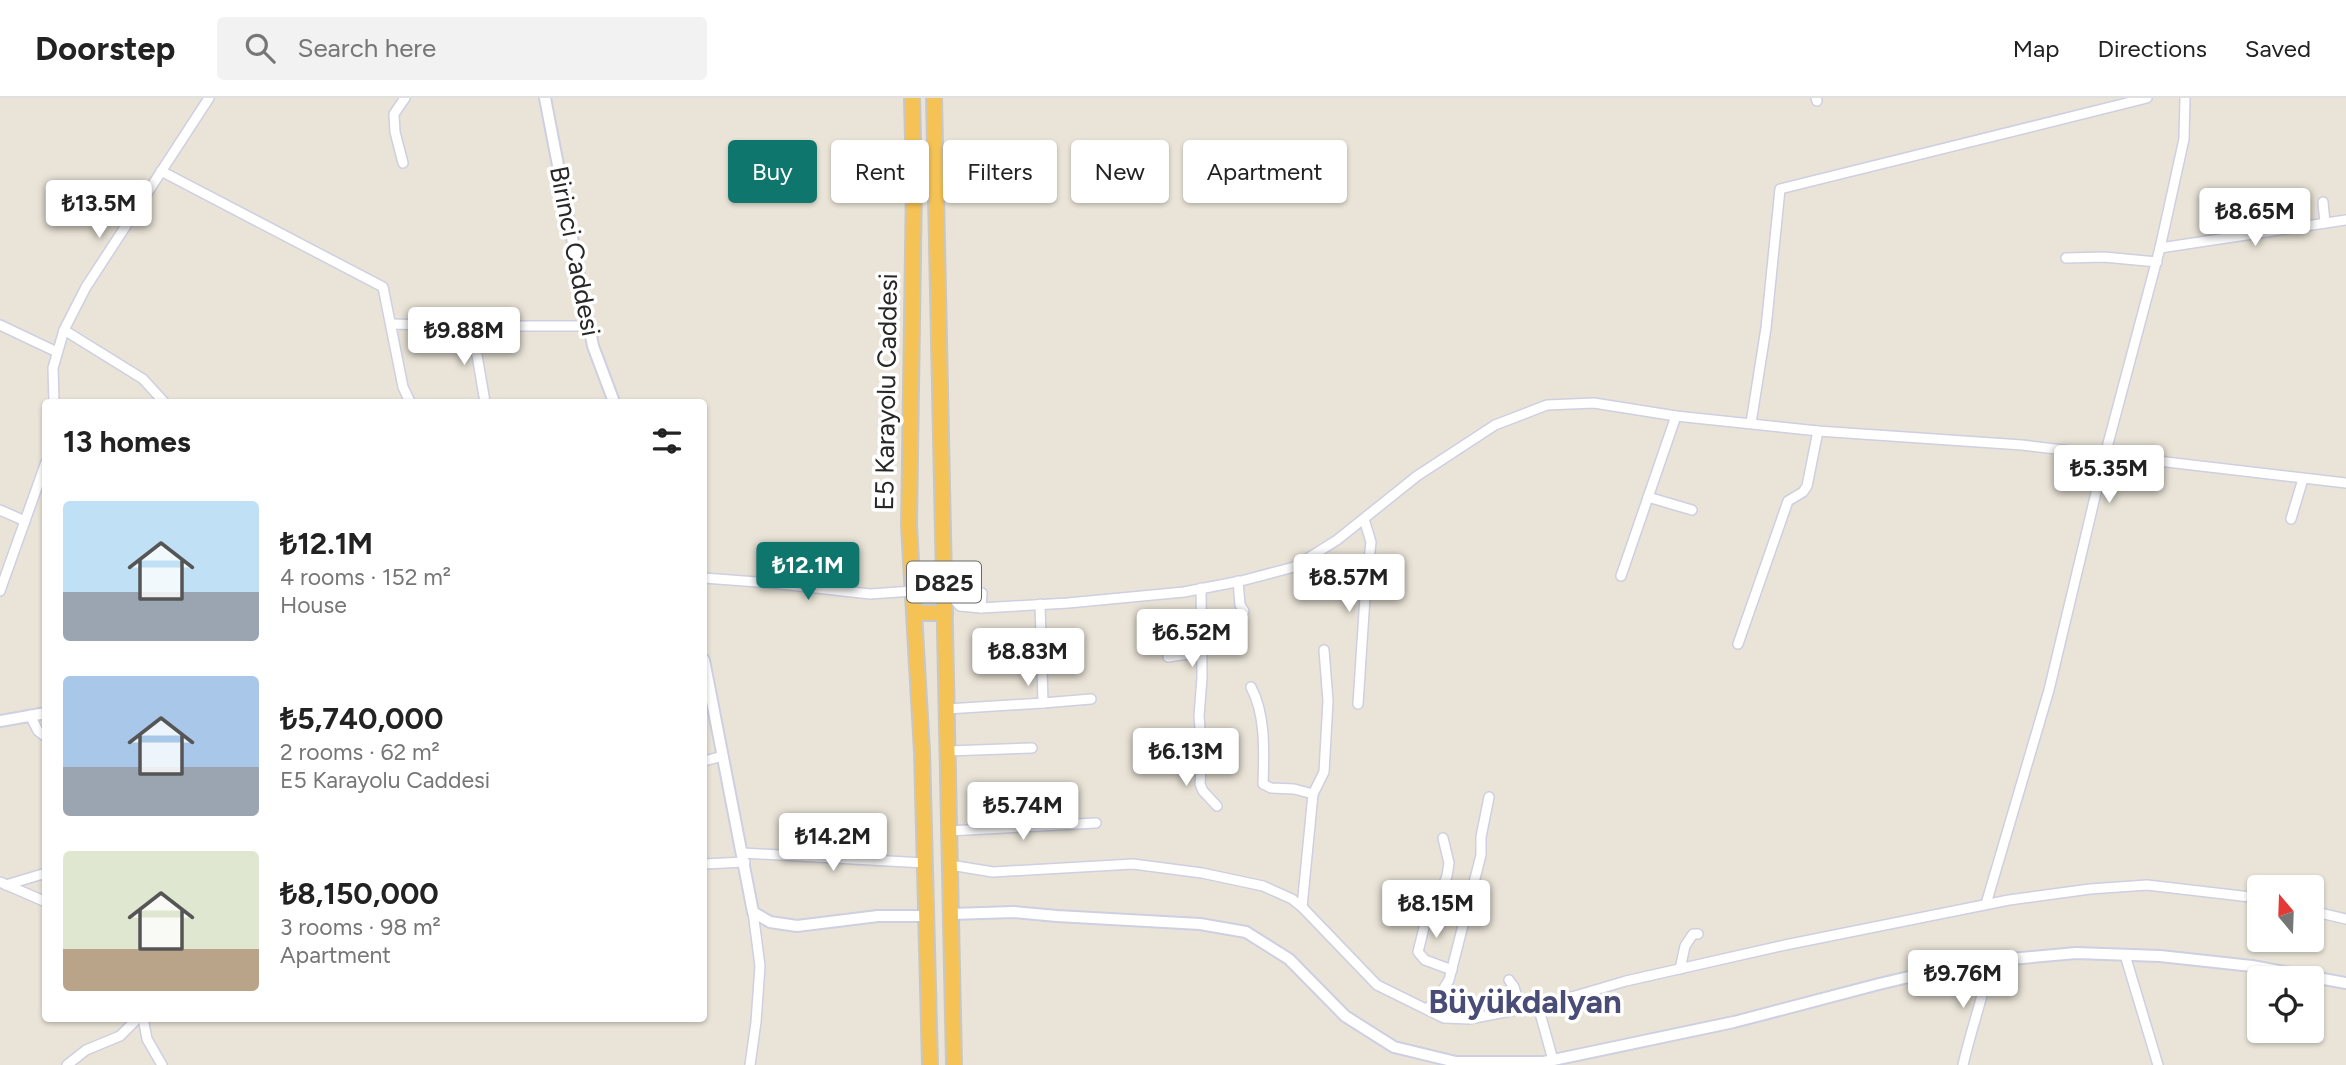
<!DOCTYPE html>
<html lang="en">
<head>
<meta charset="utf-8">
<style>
  :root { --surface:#fff; --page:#f2f2f2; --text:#222; --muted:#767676; --line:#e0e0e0; --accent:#0f766e }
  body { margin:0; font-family:Figtree,sans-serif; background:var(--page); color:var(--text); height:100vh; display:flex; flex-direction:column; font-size:26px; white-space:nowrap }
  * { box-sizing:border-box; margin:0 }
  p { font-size:23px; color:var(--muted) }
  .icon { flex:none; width:38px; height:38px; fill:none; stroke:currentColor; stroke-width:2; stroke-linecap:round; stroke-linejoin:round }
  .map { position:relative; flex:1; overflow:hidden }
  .drawer { position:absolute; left:42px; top:301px; width:665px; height:623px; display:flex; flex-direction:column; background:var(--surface); border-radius:7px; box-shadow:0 2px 5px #0004 }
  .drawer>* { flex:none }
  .guide { position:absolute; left:728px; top:42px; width:665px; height:63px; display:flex; gap:14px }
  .needle { width:46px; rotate:341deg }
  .buttons { position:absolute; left:2247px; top:777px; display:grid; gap:14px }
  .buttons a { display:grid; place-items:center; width:77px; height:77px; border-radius:7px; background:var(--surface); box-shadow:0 2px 5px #0004; font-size:35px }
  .price { position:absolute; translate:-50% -60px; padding:0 16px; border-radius:7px; background:#fff; color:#222; font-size:23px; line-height:46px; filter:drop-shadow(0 2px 4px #0008) }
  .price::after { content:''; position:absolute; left:50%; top:42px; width:21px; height:16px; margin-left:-10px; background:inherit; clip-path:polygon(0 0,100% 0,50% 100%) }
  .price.active { background:var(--accent); color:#fff }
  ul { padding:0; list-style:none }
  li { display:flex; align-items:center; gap:21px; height:175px; padding:0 21px }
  li span { display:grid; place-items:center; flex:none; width:196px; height:140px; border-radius:7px; color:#555 }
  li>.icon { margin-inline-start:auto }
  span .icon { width:84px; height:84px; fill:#fffc; stroke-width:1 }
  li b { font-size:30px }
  h2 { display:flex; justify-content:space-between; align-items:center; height:84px; padding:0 21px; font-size:30px }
  .pill { padding:0 24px; border-radius:7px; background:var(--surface); box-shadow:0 2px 5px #0004; font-size:24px; line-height:63px }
  .pill.active { background:var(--accent); color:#fff }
  header { display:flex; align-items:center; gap:42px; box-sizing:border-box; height:98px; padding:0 35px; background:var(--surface); border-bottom:2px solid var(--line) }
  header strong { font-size:33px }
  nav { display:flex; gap:38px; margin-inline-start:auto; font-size:24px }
  .search { width:490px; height:63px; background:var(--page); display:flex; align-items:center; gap:18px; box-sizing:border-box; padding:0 24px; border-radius:7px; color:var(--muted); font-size:26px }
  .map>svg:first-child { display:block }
</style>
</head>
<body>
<header>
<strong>Doorstep</strong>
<div class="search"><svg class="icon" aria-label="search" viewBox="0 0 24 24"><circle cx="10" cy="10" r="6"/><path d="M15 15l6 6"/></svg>Search here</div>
<nav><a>Map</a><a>Directions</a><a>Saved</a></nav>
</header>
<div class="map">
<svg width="2346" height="967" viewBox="0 0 2346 967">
  <rect width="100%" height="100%" fill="#eae4d8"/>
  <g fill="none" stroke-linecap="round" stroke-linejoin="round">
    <defs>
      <g id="minor">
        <path d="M1816 0 1817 3"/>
        <path d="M403 65 395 34 394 16 405 0"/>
        <path d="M161 73 383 189 403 289 410 304"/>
        <path d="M2323 104 2325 125"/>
        <path d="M2244 137 2245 120"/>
        <path d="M2160 150 2346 122"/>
        <path d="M2066 160 2104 159 2157 164"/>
        <path d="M391 226 472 228H589"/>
        <path d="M0 227 57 254"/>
        <path d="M472 228 485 304"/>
        <path d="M64 232 143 281 164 304"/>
        <path d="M54 304 53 270 64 232 86 189 209 0"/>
        <path d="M1751 325 1766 230 1780 91 2147 0"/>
        <path d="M1648 399 1692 412"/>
        <path d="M0 412 25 423"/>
        <path d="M2291 421 2303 381"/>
        <path d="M1621 478 1676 318"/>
        <path d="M704 480 772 485 870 496 913 493"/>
        <path d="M1238 483 1240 507 1244 513"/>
        <path d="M944 490 960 508 981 510 1068 505 1184 494 1241 483 1294 469 1337 442 1417 378 1495 327 1547 307 1594 305 1676 318 1818 333 2022 347 2346 385"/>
        <path d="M1201 490 1202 580 1199 618 1202 655 1200 686 1203 693 1217 708"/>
        <path d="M0 493 46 364"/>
        <path d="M981 510 982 495"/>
        <path d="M1738 546 1788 403 1803 394 1807 388 1818 333"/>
        <path d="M1168 559 1188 556 1202 548"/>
        <path d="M1251 589C1266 617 1264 655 1263 686L1271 690 1294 691 1313 696"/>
        <path d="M1043 605 1091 601"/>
        <path d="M1358 606 1365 499 1371 444 1364 421"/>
        <path d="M947 611 1043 605 1040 506"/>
        <path d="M30 617 38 633 46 639"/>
        <path d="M948 653 1032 650"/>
        <path d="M704 663 723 658"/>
        <path d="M948 733 1096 725"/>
        <path d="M1443 740 1449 765 1447 778 1439 798 1430 805 1418 854 1425 862 1452 872"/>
        <path d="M743 755 925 765"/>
        <path d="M704 766 745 764"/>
        <path d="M950 767 993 774 1133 766 1202 775 1263 788 1292 801 1302 809 1377 887 1444 920 1469 921 1548 906 1626 883 1785 847 2009 802 2090 791 2147 787 2259 800"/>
        <path d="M0 784 46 804"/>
        <path d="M6 787 46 775"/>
        <path d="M1986 806 2049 592 2105 357 2160 150 2184 41 2185 0"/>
        <path d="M1302 809 1313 696 1324 674 1328 603 1324 552"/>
        <path d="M2312 813 2346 821"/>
        <path d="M2125 857 2158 967"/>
        <path d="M1680 871 1685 848 1693 836H1698"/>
        <path d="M1509 882 1514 889 1521 912"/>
        <path d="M1538 908 1553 962"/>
        <path d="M1427 911 1437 901 1449 882 1481 757V739L1489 699"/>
        <path d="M143 920 147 941 162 967"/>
        <path d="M67 967 86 952 120 938 138 920"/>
        <path d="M750 967 756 924 760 868 753 814"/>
        <path d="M1963 967C1971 932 1983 898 1991 863"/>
      </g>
      <g id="tertiary">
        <path d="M545 0 593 248 614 304"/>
        <path d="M704 562 753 814 770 824 797 828 878 818H926"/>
        <path d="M0 623 46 615"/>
        <path d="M951 816 1014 814 1057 818 1200 826 1246 834 1289 861 1345 918 1394 949 1456 964H1544L1734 924 1879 886 1968 865 2076 855 2160 858 2252 868 2346 885"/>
      </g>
      <g id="trunk">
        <path d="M912 0 914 85 909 428 922 654 930 967"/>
        <path d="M934 0 954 967"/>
        <path d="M912 479 944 480"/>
        <path d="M914 515H945"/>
      </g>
    </defs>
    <!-- minor casing -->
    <use href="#minor" stroke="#cecfe0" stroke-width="12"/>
    <!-- tertiary casing -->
    <use href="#tertiary" stroke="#cecfe0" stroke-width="14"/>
    <!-- trunk casing -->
    <use href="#trunk" stroke="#c7c7c7" stroke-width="18"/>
    <!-- minor -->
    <use href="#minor" stroke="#fff" stroke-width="9"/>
    <!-- tertiary -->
    <use href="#tertiary" stroke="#fff" stroke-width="10"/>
    <!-- trunk -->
    <use href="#trunk" stroke="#f5c355" stroke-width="14"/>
  </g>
  <g text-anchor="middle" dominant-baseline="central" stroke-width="7" stroke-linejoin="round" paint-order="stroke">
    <!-- shield labels -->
    <rect fill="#fff" stroke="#686868" stroke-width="2" x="907" y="463.5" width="74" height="41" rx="5"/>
    <g font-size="24" font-weight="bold" fill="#272727">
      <text x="944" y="484">D825</text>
    </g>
    <!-- street labels -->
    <g font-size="26" fill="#272727" stroke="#fff">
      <text transform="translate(575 153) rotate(79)">Birinci Caddesi</text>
      <text transform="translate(886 294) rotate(-89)">E5 Karayolu Caddesi</text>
    </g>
    <!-- district labels -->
    <g font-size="33" font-weight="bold" fill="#494c76" stroke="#fff">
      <text x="1525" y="903">Büyükdalyan</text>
    </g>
  </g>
</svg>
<div class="buttons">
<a><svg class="needle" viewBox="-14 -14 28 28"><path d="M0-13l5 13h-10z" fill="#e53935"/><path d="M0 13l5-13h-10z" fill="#767676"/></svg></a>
<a><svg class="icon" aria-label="locate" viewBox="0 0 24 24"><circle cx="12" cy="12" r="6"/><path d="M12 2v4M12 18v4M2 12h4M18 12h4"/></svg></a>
</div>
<b class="price" style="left:99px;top:142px">₺13.5M</b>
<b class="price" style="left:2255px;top:150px">₺8.65M</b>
<b class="price" style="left:464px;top:269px">₺9.88M</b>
<b class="price" style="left:2109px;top:407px">₺5.35M</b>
<b class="price active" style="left:808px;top:504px">₺12.1M</b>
<b class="price" style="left:1349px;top:516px">₺8.57M</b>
<b class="price" style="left:1192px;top:571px">₺6.52M</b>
<b class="price" style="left:1028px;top:590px">₺8.83M</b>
<b class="price" style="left:1186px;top:690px">₺6.13M</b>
<b class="price" style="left:1023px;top:744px">₺5.74M</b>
<b class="price" style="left:833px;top:775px">₺14.2M</b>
<b class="price" style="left:1436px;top:842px">₺8.15M</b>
<b class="price" style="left:1963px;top:912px">₺9.76M</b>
<div class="guide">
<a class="pill active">Buy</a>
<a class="pill">Rent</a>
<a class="pill">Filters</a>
<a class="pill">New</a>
<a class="pill">Apartment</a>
</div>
<section class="drawer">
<h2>13 homes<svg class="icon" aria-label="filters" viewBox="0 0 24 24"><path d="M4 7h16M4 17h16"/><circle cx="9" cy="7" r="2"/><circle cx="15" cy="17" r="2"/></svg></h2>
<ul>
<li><span style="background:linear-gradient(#bfe0f5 65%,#9aa5b1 0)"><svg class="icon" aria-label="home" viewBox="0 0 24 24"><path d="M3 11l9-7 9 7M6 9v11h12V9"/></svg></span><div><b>₺12.1M</b><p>4 rooms · 152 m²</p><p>House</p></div></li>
<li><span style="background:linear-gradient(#a9c7e8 65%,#9aa5b1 0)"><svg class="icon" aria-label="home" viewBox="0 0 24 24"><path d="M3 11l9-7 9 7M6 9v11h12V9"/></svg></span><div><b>₺5,740,000</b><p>2 rooms · 62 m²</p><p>E5 Karayolu Caddesi</p></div></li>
<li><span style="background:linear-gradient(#dfe7d0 70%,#b9a48a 0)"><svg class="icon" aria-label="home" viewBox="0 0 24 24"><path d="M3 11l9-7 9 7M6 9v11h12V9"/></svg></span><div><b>₺8,150,000</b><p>3 rooms · 98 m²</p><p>Apartment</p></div></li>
</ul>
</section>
</div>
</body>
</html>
